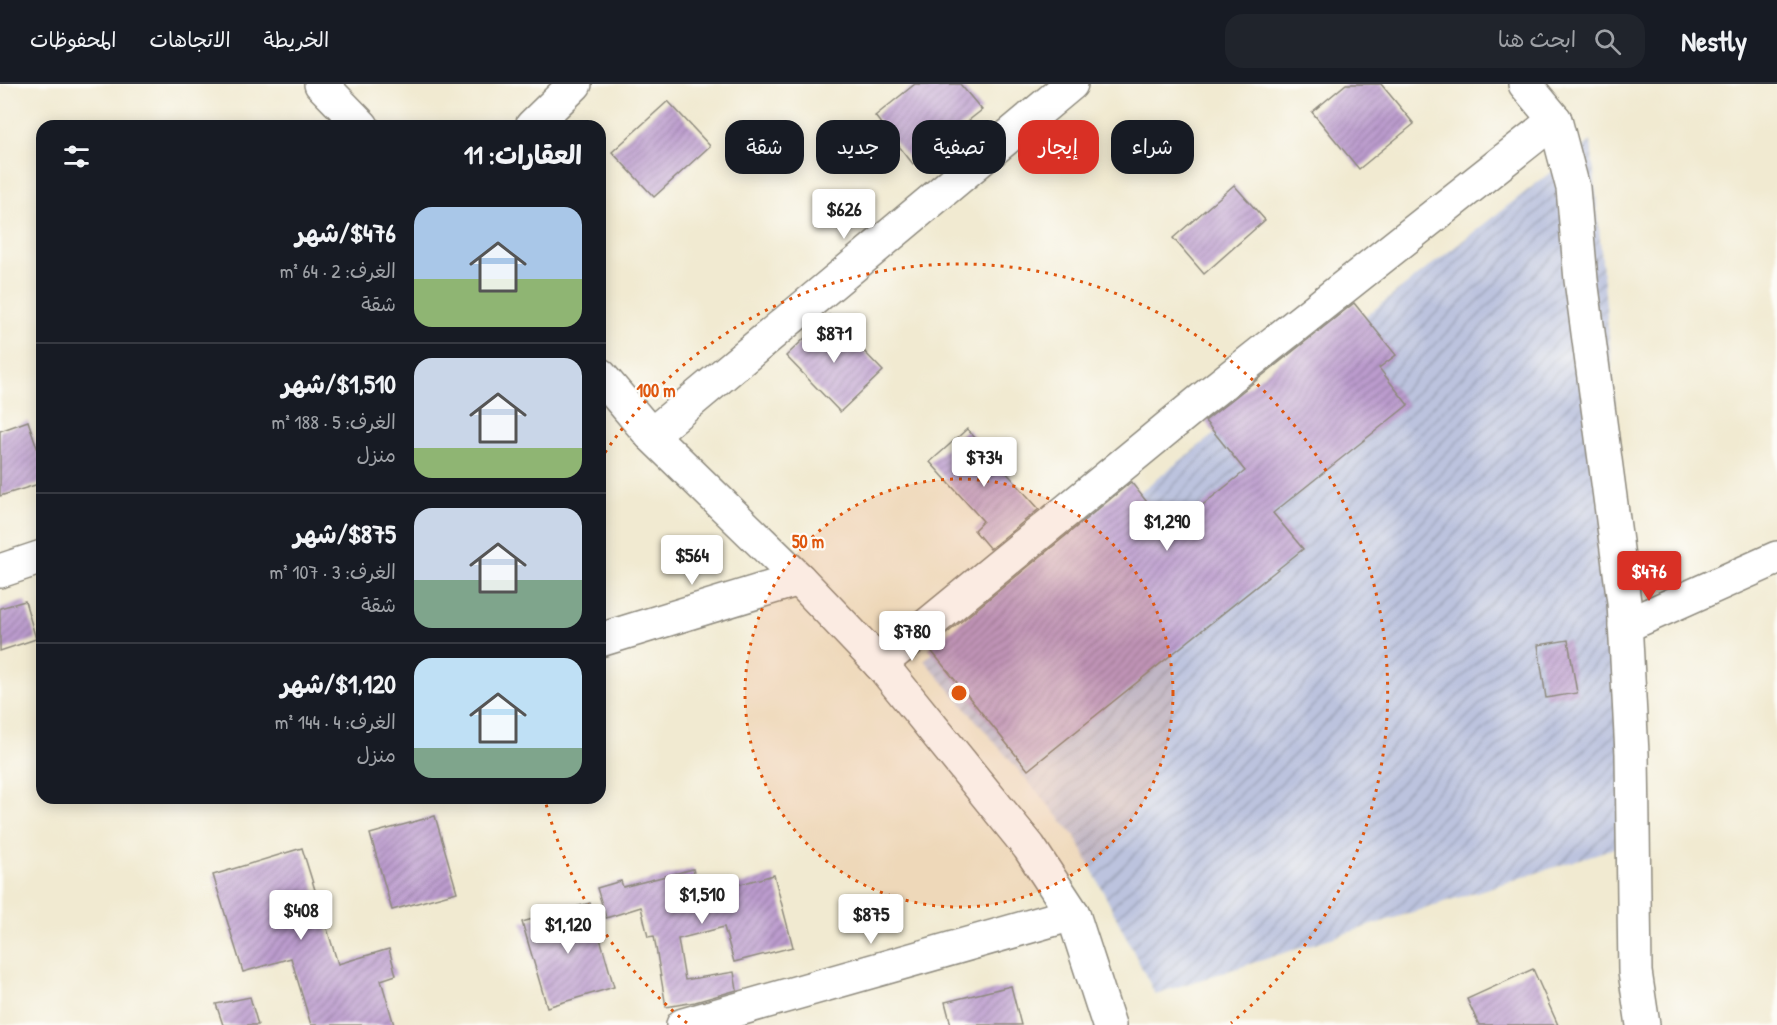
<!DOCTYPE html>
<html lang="ar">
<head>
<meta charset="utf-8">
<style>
  :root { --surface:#171b24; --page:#20242c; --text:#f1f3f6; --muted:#9ea1a6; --line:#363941; --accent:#d93025 }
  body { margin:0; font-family:"Patrick Hand","Playpen Sans Arabic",sans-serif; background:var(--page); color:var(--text); direction:rtl; height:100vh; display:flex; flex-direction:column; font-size:22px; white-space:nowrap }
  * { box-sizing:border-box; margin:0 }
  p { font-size:20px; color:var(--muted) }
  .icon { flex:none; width:33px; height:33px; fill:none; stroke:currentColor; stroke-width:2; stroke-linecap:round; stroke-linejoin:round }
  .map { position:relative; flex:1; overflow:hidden; direction:ltr }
  .details { position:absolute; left:36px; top:36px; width:570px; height:684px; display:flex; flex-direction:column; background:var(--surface); border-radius:18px; box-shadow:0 3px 15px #0003; direction:rtl }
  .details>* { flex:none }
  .hud { position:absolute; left:624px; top:36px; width:570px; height:54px; direction:rtl; display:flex; gap:12px }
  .price { position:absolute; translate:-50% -51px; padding:0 14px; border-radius:6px; background:#fff; color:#222; font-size:20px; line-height:39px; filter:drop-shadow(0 2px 3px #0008) }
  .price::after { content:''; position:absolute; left:50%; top:36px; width:18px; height:14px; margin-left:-9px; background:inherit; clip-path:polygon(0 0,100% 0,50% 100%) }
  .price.on { background:var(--accent); color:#fff }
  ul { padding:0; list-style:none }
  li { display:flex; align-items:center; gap:18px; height:150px; padding:0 24px }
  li+li { border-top:2px solid var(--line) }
  li span { display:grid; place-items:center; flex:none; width:168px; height:120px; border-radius:18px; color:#555 }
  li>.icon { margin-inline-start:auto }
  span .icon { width:72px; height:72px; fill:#fffc; stroke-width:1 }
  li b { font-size:26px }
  h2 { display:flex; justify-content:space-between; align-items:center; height:72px; padding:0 24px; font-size:26px }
  .chip { padding:0 21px; border-radius:18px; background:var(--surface); box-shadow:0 3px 15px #0003; font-size:21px; line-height:54px }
  .chip.on { background:var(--accent); color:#fff }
  header { display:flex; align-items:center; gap:36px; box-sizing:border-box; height:84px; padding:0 30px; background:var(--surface); border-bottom:2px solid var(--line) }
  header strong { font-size:28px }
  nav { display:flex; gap:33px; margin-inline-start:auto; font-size:21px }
  .search { width:420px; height:54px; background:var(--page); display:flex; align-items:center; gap:15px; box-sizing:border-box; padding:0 21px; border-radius:18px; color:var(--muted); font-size:22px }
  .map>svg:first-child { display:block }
</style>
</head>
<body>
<header>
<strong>Nestly</strong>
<div class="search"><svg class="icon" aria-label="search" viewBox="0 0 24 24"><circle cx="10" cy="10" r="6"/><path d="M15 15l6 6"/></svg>ابحث هنا</div>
<nav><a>الخريطة</a><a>الاتجاهات</a><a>المحفوظات</a></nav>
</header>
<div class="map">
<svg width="1777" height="941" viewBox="0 0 1777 941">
  <defs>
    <pattern id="industrial-furrows" width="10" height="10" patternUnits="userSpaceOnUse" patternTransform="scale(1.5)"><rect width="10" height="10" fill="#bcc3de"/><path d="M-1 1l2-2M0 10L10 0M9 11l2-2" fill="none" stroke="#999fb4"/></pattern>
    <pattern id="building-hatch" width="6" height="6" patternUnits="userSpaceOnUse" patternTransform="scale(1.5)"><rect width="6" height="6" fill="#bb9bcd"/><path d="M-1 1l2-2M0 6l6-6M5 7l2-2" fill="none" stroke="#987fa7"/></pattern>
  </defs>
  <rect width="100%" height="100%" fill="#fdfcf7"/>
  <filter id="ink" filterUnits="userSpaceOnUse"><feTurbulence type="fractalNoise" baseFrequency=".0167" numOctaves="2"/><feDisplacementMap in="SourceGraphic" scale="12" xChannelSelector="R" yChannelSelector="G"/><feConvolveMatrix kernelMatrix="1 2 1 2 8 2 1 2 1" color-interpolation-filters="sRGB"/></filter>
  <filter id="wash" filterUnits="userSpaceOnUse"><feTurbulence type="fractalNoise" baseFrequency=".008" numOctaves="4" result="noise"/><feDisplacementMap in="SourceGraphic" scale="24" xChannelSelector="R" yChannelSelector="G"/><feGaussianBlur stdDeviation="1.35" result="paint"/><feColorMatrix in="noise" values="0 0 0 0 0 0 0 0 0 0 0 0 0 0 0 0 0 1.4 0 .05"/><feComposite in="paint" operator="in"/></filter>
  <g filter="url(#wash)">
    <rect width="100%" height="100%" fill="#f1ead1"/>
    <!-- industrial -->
    <path fill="url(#industrial-furrows)" d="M1591 57 1633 516 1646 754 1155 910 1075 752 924 576Z"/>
    <g id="blocks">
      <!-- building -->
      <g fill="url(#building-hatch)">
        <path d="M915 0H960L982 26 913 80 875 32Z"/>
        <path d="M1346 0H1381L1414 40 1359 85 1312 28Z"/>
        <path d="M668 17 710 62 654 113 612 68Z"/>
        <path d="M1234 101 1265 136 1204 190 1173 154Z"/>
        <path d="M1354 219 1396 271 1379 284 1408 321 1273 429 1303 465 1028 686 929 564 1131 398 1170 447 1245 387 1205 337Z"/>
        <path d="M829 231 883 287 840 328 786 272Z"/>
        <path d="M28 337 42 378V399L0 412V347Z"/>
        <path d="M967 345 1039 425 990 465 974 446 983 437 930 378Z"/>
        <path d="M25 517 36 555 0 567V524Z"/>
        <path d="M1568 556 1577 609 1546 614 1538 561Z"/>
        <path d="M435 732 457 808 392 826 370 750Z"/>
        <path d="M302 764 338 880 389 865 396 891 381 896 394 941H311L291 874 243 888 213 791Z"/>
        <path d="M693 785 700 811 774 791 793 863 734 878 724 843 678 855 685 896 734 888 737 906 695 918 666 923 654 852 648 853 641 823 606 834 597 804 621 797 623 803Z"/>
        <path d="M590 819 614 903 547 923 522 838Z"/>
        <path d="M1533 885 1558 941H1479L1467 915Z"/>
        <path d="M1011 902 1021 941H951L945 918Z"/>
        <path d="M250 913 258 941H223L216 920Z"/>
      </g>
    </g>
  </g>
  <g filter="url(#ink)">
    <use href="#blocks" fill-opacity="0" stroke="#8e8a7e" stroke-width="1.5"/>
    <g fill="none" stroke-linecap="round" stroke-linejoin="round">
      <defs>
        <g id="minor">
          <path d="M321 0 362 42"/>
          <path d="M1525 0 1555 36 1573 104 1581 196 1624 518 1632 670 1635 888 1643 941"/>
          <path d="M532 42 575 0"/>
          <path d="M600 291 651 351 799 495 884 584 1029 763 1073 830 1109 941"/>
          <path d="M651 351 1071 0"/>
          <path d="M0 487 42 473"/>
          <path d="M1625 542 1777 474"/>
          <path d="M600 556 799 495"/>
          <path d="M880 580 1199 318 1555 36"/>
          <path d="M683 941 1073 830"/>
        </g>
      </defs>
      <!-- minor casing -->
      <use href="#minor" stroke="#8e8a7e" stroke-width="36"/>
      <!-- minor -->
      <use href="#minor" stroke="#fff" stroke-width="33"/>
    </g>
  </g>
  <!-- distance rings -->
  <circle cx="959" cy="609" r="214" fill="#df570e" fill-opacity=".12"/>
  <g fill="none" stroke="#df570e" stroke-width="3" stroke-dasharray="3 6">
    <circle cx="959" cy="609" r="214"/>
    <path d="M687 939A428 428 0 0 1 545 716M600 376A428 428 0 1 1 1231 939"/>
  </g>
  <circle cx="959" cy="609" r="9" fill="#df570e" stroke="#fdfcf7" stroke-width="3"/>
  <g font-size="18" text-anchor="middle" font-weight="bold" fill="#df570e" stroke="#fdfcf7" stroke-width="4.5" stroke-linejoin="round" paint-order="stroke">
    <text x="656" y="313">100 m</text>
    <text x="808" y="464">50 m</text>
  </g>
</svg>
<b class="price" style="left:844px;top:156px">$626</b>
<b class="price" style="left:834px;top:280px">$871</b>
<b class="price" style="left:984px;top:404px">$734</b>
<b class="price" style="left:1167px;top:468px">$1,290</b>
<b class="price" style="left:692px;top:502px">$564</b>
<b class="price on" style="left:1649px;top:518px">$476</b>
<b class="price" style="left:912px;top:578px">$780</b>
<b class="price" style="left:702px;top:841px">$1,510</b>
<b class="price" style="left:301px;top:857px">$408</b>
<b class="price" style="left:871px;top:861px">$875</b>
<b class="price" style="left:568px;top:871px">$1,120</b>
<div class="hud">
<a class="chip">شراء</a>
<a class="chip on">إيجار</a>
<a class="chip">تصفية</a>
<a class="chip">جديد</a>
<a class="chip">شقة</a>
</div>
<section class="details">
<h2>العقارات: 11<svg class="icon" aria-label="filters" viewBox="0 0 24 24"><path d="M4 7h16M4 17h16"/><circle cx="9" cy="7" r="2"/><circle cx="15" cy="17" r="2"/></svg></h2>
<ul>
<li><span style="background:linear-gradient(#a9c7e8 60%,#8fb573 0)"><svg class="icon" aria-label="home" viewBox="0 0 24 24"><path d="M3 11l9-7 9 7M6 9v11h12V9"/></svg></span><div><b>$476/شهر</b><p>الغرف: 2 · 64 m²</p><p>شقة</p></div></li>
<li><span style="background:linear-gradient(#c9d6e8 75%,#8fb573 0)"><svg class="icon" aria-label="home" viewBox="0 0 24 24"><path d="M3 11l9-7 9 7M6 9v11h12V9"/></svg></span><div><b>$1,510/شهر</b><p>الغرف: 5 · 188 m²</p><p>منزل</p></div></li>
<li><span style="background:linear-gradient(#c9d6e8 60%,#7fa58c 0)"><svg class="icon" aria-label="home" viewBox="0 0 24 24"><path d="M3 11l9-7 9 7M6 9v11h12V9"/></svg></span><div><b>$875/شهر</b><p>الغرف: 3 · 107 m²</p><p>شقة</p></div></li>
<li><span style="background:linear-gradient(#bfe0f5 75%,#7fa58c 0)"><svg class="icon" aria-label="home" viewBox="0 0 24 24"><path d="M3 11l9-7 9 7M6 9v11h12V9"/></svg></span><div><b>$1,120/شهر</b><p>الغرف: 4 · 144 m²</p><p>منزل</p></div></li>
</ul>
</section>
</div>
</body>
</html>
